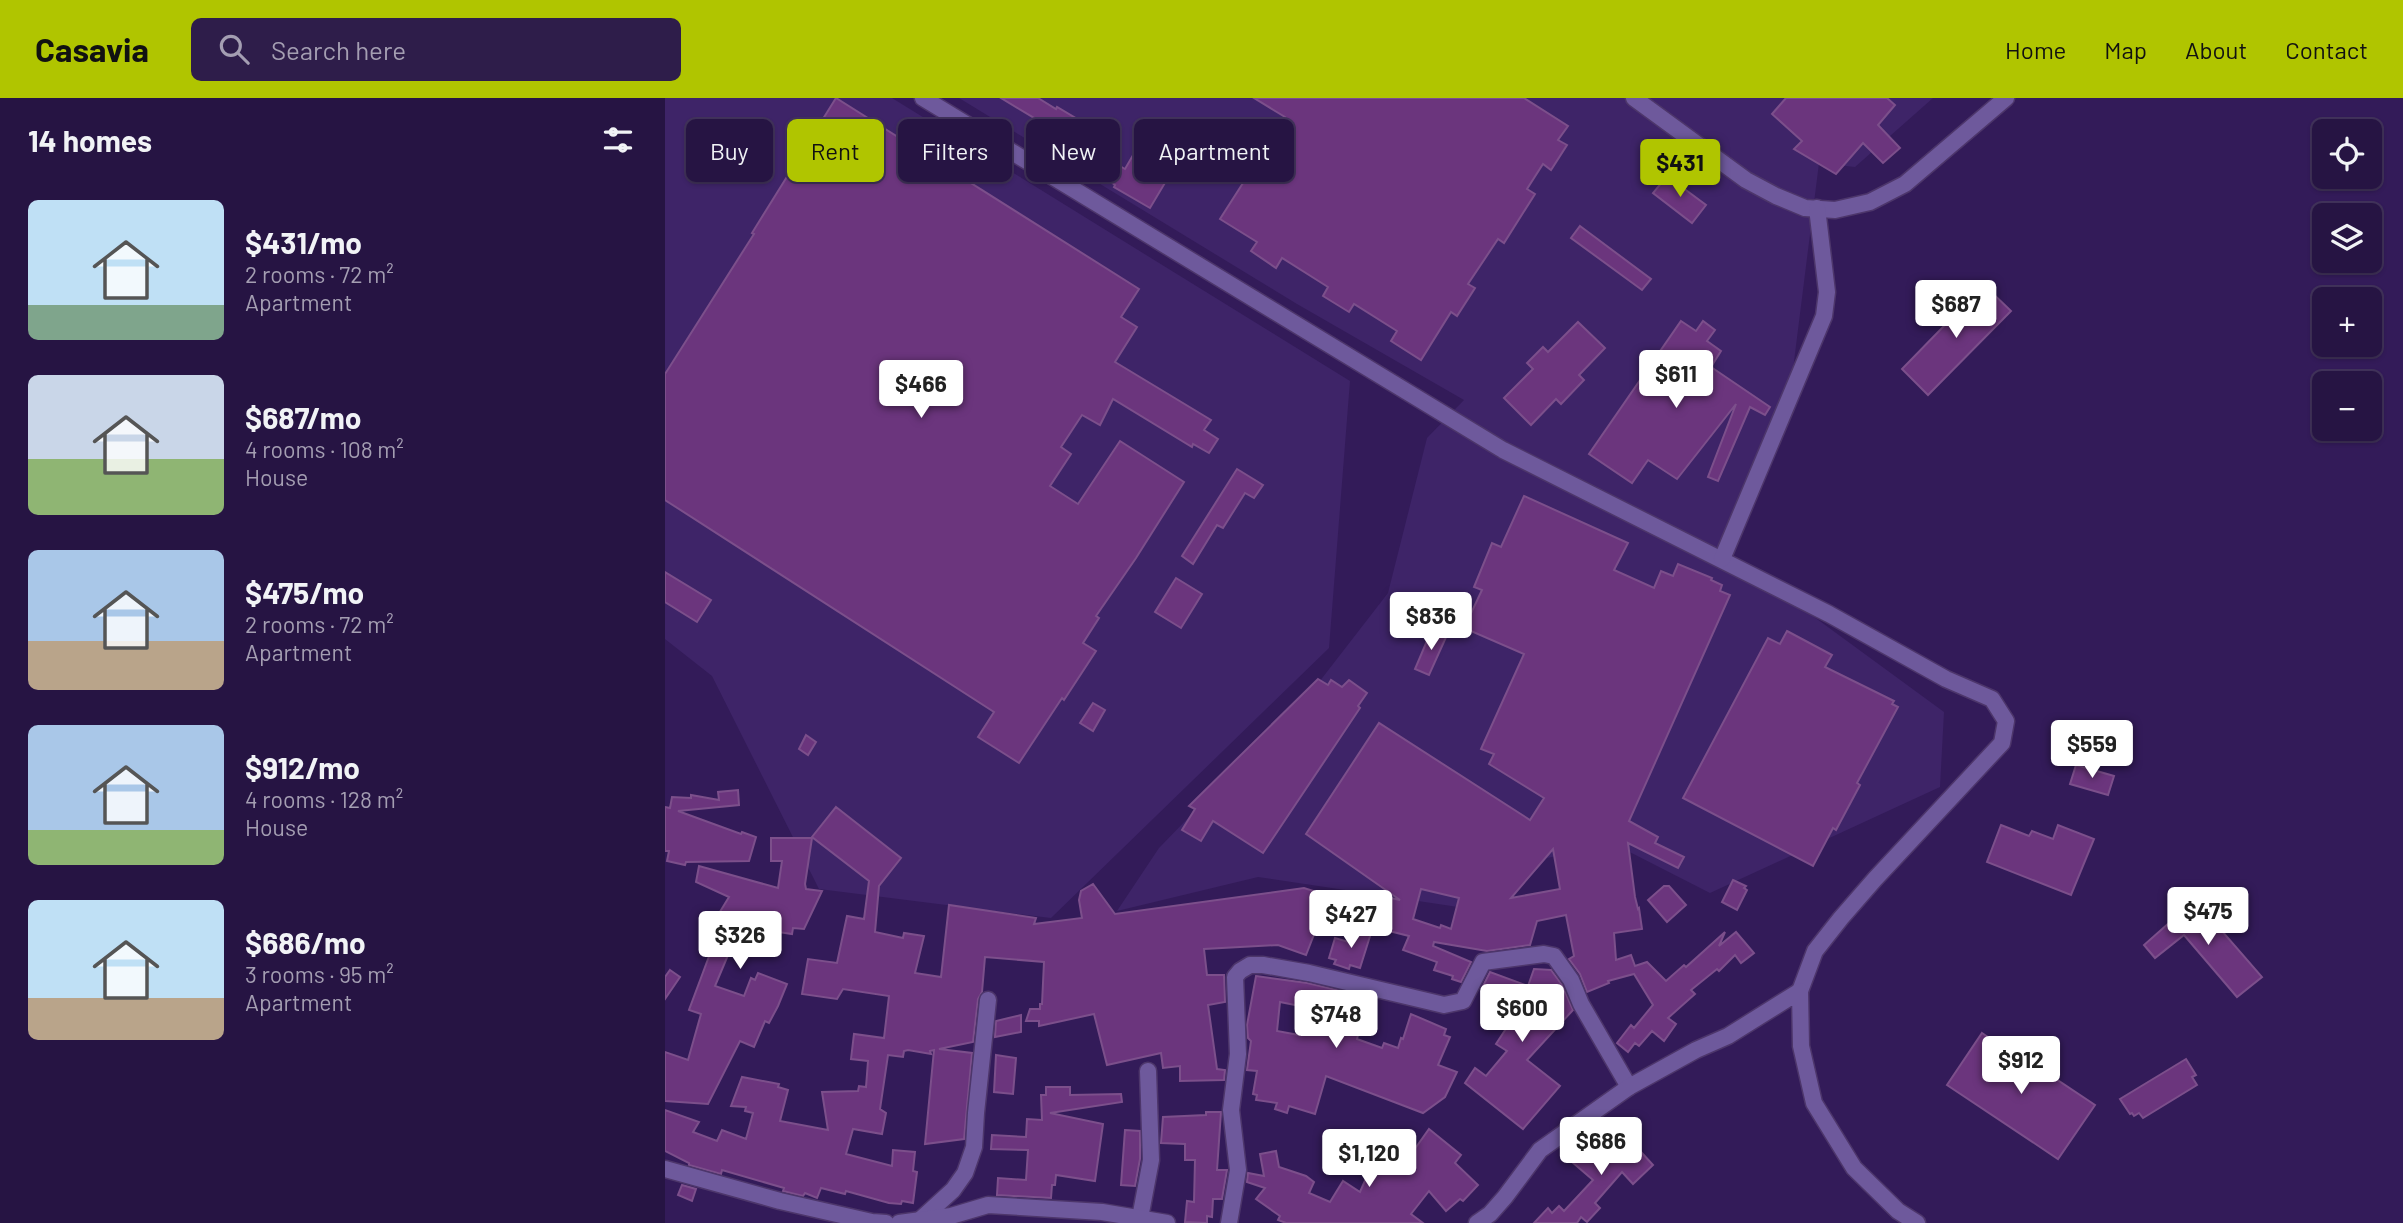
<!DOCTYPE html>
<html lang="en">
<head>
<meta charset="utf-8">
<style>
  :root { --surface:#261443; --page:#2e1d4a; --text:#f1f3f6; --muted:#a49eb2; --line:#42335c; --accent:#b0c500 }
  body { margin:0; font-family:Barlow,sans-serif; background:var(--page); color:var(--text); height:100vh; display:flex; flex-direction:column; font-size:26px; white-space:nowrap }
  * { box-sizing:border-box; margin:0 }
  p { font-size:23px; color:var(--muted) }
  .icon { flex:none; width:38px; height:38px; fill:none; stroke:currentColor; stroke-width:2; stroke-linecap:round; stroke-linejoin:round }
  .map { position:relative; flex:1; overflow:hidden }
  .panel { display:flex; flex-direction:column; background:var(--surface); width:665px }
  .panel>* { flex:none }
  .top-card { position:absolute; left:21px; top:21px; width:665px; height:63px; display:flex; gap:14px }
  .tools { position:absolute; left:1647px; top:21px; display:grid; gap:14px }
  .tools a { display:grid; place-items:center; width:70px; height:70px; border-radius:10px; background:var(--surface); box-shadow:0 2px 5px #0004,0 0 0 2px var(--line); font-size:35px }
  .price { position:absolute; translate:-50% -60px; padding:0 16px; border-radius:7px; background:#fff; color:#222; font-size:23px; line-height:46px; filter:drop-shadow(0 2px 4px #0008) }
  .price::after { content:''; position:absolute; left:50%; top:42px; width:21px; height:16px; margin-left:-10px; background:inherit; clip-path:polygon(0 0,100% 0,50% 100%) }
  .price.selected { background:var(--accent); color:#111 }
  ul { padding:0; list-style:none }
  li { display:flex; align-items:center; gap:21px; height:175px; padding:0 28px }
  li span { display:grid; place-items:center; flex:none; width:196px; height:140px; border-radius:10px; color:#555 }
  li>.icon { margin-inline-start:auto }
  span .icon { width:84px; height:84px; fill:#fffc; stroke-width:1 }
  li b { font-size:30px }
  h2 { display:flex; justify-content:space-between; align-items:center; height:84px; padding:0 28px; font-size:30px }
  .tag { padding:0 24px; border-radius:10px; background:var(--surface); box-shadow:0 2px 5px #0004,0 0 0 2px var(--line); font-size:24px; line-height:63px }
  .tag.selected { background:var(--accent); color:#111 }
  header { display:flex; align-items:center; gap:42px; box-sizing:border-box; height:98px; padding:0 35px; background:var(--accent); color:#111 }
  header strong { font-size:33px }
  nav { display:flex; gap:38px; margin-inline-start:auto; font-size:24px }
  .search { width:490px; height:63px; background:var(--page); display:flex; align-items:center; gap:18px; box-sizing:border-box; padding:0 24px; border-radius:10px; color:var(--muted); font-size:26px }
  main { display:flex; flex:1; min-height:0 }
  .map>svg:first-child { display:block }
</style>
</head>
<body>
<header>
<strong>Casavia</strong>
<div class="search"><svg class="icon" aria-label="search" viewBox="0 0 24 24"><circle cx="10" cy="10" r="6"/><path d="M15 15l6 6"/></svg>Search here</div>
<nav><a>Home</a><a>Map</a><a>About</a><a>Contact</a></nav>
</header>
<main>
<section class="panel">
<h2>14 homes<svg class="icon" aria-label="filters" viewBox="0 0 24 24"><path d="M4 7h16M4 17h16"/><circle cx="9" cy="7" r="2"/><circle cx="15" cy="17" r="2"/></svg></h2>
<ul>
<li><span style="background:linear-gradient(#bfe0f5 75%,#7fa58c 0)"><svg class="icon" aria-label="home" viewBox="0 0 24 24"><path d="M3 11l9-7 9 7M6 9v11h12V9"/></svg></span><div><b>$431/mo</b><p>2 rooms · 72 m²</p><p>Apartment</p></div></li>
<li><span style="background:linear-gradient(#c9d6e8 60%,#8fb573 0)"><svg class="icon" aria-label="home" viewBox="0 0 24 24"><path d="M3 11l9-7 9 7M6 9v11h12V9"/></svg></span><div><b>$687/mo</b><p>4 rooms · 108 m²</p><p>House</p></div></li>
<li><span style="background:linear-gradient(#a9c7e8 65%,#b9a48a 0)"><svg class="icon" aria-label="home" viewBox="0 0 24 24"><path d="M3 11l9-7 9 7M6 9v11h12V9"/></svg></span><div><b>$475/mo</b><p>2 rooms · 72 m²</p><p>Apartment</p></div></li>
<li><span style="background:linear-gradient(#a9c7e8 75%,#8fb573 0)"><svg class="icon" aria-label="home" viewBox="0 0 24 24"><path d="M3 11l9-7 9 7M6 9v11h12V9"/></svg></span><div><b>$912/mo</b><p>4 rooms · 128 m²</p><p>House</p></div></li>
<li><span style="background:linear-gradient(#bfe0f5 70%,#b9a48a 0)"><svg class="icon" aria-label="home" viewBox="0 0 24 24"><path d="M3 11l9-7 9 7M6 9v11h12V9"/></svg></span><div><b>$686/mo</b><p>3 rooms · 95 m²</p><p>Apartment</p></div></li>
</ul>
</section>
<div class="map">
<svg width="1738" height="1125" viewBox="0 0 1738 1125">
  <rect width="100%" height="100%" fill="#331b59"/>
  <!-- built -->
  <g fill="#3e2468">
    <path d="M0 0H227L685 283 664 550 386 820 154 791 47 578 0 541Z"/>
    <path d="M294 0H1268L1190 69 1154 65 1124 303 1063 456 1279 614 1275 689 1045 795 949 746 882 760 833 815 593 779 452 813 494 750 651 588 723 495 762 340 799 302 632 206Z"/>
  </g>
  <!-- building -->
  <g fill="#6b357d" stroke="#7c4f8b" stroke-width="2" fill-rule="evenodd">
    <path d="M171 0 474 191 456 219 472 229 450 264 546 322 539 332 553 341 544 355 528 346 527 349 448 301 435 327 417 317 396 349 406 356 385 388 413 406 455 343 519 384 471 460 431 518 434 520 418 545 431 553 399 602 397 600 354 665 313 639 329 614 0 402V276L89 136 87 135Z"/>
    <path d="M336 0H373L391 11 392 9 446 41 436 57 460 71 478 40 492 50 497 41 525 58 514 77 507 73 485 110 449 89 450 87 446 84 448 80 364 30 369 20Z"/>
    <path d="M589 0H859L903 28 893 42 902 47 886 72 878 66 862 91 870 96 839 145 833 141 803 186 810 190 792 218 786 214 756 262 726 243 732 233 689 206 684 214 658 198 663 189 617 160 611 170 586 153 592 144 555 121 578 85 566 77 584 48 597 56 620 19Z"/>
    <path d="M1121 0H1222L1230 7 1213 27 1235 50 1218 65 1198 45 1171 76 1129 51 1137 43 1107 16Z"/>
    <path d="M1002 78 1041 107 1027 125 988 95Z"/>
    <path d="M915 128 986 181 977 192 906 140Z"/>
    <path d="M1319 187 1346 213 1263 297 1237 271Z"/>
    <path d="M1016 223 1031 233 1038 223 1050 232 1042 243 1056 253 1046 269 1105 309 1100 317 1085 309 1053 383 1043 379 1071 306 1012 381 983 362 967 385 924 356Z"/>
    <path d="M913 224 940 250 914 277 919 282 896 306 891 301 866 327 839 300 868 271 862 265 878 249 883 254Z"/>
    <path d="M572 371 598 387 589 400 580 395 558 430 552 427 528 466 517 458Z"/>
    <path d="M859 398 963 445 949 472 989 490 996 473 1008 478 1013 466 1047 480 1046 482 1057 487 1055 493 1065 497 964 723 993 739 990 745 1019 759 1013 770 963 745 970 799 973 811 974 810 977 831 949 835 951 862 966 857 970 868 982 864 1001 883 1019 867 1021 869 1060 834 1054 848 1071 834 1089 855 1076 865 1070 857 1054 873 1052 871 1026 892 1030 896 1003 920 1011 926 999 943 987 933 974 948 970 945 963 954 952 945 966 927 969 930 988 907 969 876 943 883 944 885 922 894 915 876 904 861 909 858 901 817 872 823 865 847 822 853 769 844 768 848 806 864 796 884 787 881 788 878 769 872 772 864 738 852 744 838 708 829 713 811 698 807 702 795 735 802 641 736 714 625 865 722 879 700 824 666 829 656 816 651 859 556 799 530 817 492 809 489 827 445 836 449ZM888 751 895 791 846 800ZM756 791 794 800 786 831 776 827 775 830 748 821Z"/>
    <path d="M0 474 46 502 32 524 0 504Z"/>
    <path d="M511 480 537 496 516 530 490 514Z"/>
    <path d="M767 531 782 537 764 577 750 571Z"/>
    <path d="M1122 533 1167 557 1160 569 1229 603 1227 606 1233 609 1192 685 1195 687 1171 732 1168 730 1148 768 1018 700 1103 540 1115 546Z"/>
    <path d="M653 581 663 587 666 582 677 589 684 582 702 595 693 608 695 610 598 755 548 723 536 743 517 732 530 711 524 708Z"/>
    <path d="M428 605 440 612 428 633 415 625Z"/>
    <path d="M141 637 151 644 143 657 134 651Z"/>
    <path d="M1411 667 1449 678 1443 697 1405 686Z"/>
    <path d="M73 692 74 707 13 713 76 736 77 734 91 739 84 763 21 764 20 767 2 763 4 753H0V709L5 710 7 699 26 700V697L54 702 53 694Z"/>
    <path d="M171 709 236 760 214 788 210 834 238 840 239 835 259 838 250 875 276 879 284 807 371 820 369 826 417 820 414 802 416 793 428 786 450 816 639 790 664 798 641 857 613 847 539 851 542 877H559L560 904 543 907 552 971 560 972 559 982 515 983V968L498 970 496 955 442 967 429 916 374 928V923H361L365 911H375V906H377L379 864 320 859 317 894 313 901 308 944 274 951 307 955 299 1041 260 1046 269 952 265 953 266 956 243 952 239 953 238 959 223 957 215 1011 221 1015 217 1036 188 1031 181 1056 227 1068 228 1052 250 1054 248 1073 252 1074 248 1105 237 1103 236 1106 224 1105 181 1093 180 1096 156 1090 152 1100 140 1095 138 1098 118 1093 119 1090 57 1072 56 1076 24 1067V1065L0 1053V1012L34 1024 28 1034 52 1043 57 1032 81 1041 88 1015 80 1013 81 1009 66 1008 77 979 114 986 113 989 123 992 115 1023 163 1032 157 994 193 993 194 988 201 989 203 963 186 961 189 936 219 940 224 898 178 891 172 901 137 896 143 861 172 865 182 818 199 821 204 783 147 739Z"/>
    <path d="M1336 727 1364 738 1367 733 1388 741 1393 727 1429 741 1406 797 1322 764Z"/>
    <path d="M106 740H147L140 786 141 791 157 793 139 831 128 830 127 836 113 834 114 827 91 821 86 838 74 831 50 888 79 898 86 880 90 882 93 875 122 886 113 908 104 925 100 923 89 949 75 943 43 1006 0 1003V954L23 962 36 916 24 912 52 837 49 835 53 824 50 822 64 799 31 784 34 768 113 790 117 763H106Z"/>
    <path d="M1068 782 1081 788 1079 790 1082 792 1072 812 1057 804Z"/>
    <path d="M999 788H1004L1021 807 1002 824 983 802Z"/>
    <path d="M1530 802 1597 879 1572 899 1519 837 1490 860 1479 847Z"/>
    <path d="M691 831 706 835 695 870 685 867 684 871 669 866 671 862 664 860 670 840 687 845Z"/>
    <path d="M869 871 886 872 897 887 908 912 862 962 895 988 858 1031 800 985 810 970 821 978 842 953 831 946 850 917 819 903 824 892 817 890 825 874 863 888Z"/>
    <path d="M5 872 15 879 0 901V879Z"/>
    <path d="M591 878 642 885 676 893 674 902 698 908 695 918H698L692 941 717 950 719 945 733 950 736 940 738 941 746 916 781 931 779 937 785 939 773 967 792 974 780 999 758 1015 661 978 650 1016 624 1008 622 1015 610 1011 612 1005 591 1002 592 997 588 996 592 973 582 972 586 943 583 940 582 927ZM615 904 640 909 634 937 612 933Z"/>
    <path d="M356 917V934L330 939 331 923Z"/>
    <path d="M1317 935 1366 968 1367 965 1430 1007 1393 1061 1282 987Z"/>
    <path d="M331 957 351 960 348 996 329 994Z"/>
    <path d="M1521 961 1531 977 1527 979 1532 987 1478 1020 1474 1015 1469 1018 1467 1015 1465 1016 1455 1001Z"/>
    <path d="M381 989H405V997L456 996 457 1004 385 1015 438 1026 430 1083 391 1077 390 1087H387L386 1100 332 1097 333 1080 361 1082 363 1052 326 1051 327 1037 361 1039 362 1021 377 1022 376 997H381Z"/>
    <path d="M541 1014H556L552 1072H562L557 1101H548L547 1119 542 1118V1125L520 1124 522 1103 529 1104 530 1062H520V1046L496 1045 498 1019 541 1017Z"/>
    <path d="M764 1031 796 1057 790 1065 813 1087 798 1103 795 1101 781 1113 764 1093 746 1116 758 1125H621L613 1122 615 1118 591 1101 600 1090 582 1084 583 1075 599 1078 595 1056 611 1053 614 1069 641 1078 649 1084 644 1095 665 1104 678 1083 695 1094 702 1078 706 1079 719 1058 737 1069Z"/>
    <path d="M955 1031 988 1067 968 1086 957 1074 930 1105 935 1110 922 1124 916 1119 912 1125H869L883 1110 887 1115 894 1108 899 1113 928 1082 906 1063 914 1053 923 1060Z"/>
    <path d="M460 1032 475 1033V1061L470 1088 456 1087Z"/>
    <path d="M17 1087 31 1091 27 1103 13 1097Z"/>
  </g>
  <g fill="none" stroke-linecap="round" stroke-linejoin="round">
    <defs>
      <g id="minor">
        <path d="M258 0 838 352 1164 516 1281 581 1327 601 1341 623 1337 645 1210 781 1176 820 1150 853 1135 893"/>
        <path d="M969 0 1081 82 1111 98 1140 110 1170 112 1205 104 1240 86 1341 0"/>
        <path d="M1057 461 1159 218 1162 194 1152 110"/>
        <path d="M0 1071 115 1103 207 1124 221 1125"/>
        <path d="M475 1120 486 1062 483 973"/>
        <path d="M254 1123 288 1092 300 1075 309 1049 311 1015 323 902"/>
        <path d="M234 1125 286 1118 323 1107 437 1114 502 1125"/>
        <path d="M564 1125 573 1072 566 1012 573 956 570 879 575 873 585 867H598L644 875 779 907 798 903 818 864 879 856 889 858 906 882 916 906 964 989"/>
        <path d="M812 1125 825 1116 840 1099 875 1052 964 989 1031 952 1063 938 1135 893 1136 948 1149 1005 1189 1070 1233 1113 1252 1125"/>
      </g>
    </defs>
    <!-- minor casing -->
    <use href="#minor" stroke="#4d366b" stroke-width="19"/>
    <!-- minor -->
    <use href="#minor" stroke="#6e599c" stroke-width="16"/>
  </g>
</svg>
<div class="tools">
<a><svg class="icon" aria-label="locate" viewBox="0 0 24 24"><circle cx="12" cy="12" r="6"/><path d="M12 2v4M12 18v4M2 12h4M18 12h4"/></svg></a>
<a><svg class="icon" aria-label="layers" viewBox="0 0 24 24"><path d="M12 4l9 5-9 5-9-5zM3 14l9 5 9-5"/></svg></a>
<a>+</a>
<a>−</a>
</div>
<b class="price selected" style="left:1015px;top:101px">$431</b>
<b class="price" style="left:1291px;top:242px">$687</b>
<b class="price" style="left:1011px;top:312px">$611</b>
<b class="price" style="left:256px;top:322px">$466</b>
<b class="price" style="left:766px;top:554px">$836</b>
<b class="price" style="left:1427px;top:682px">$559</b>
<b class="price" style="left:1543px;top:849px">$475</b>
<b class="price" style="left:686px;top:852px">$427</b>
<b class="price" style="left:75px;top:873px">$326</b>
<b class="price" style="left:857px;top:946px">$600</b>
<b class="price" style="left:671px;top:952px">$748</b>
<b class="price" style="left:1356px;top:998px">$912</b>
<b class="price" style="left:936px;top:1079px">$686</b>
<b class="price" style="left:704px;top:1091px">$1,120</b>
<div class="top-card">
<a class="tag">Buy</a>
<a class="tag selected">Rent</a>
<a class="tag">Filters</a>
<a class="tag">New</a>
<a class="tag">Apartment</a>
</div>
</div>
</main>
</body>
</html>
